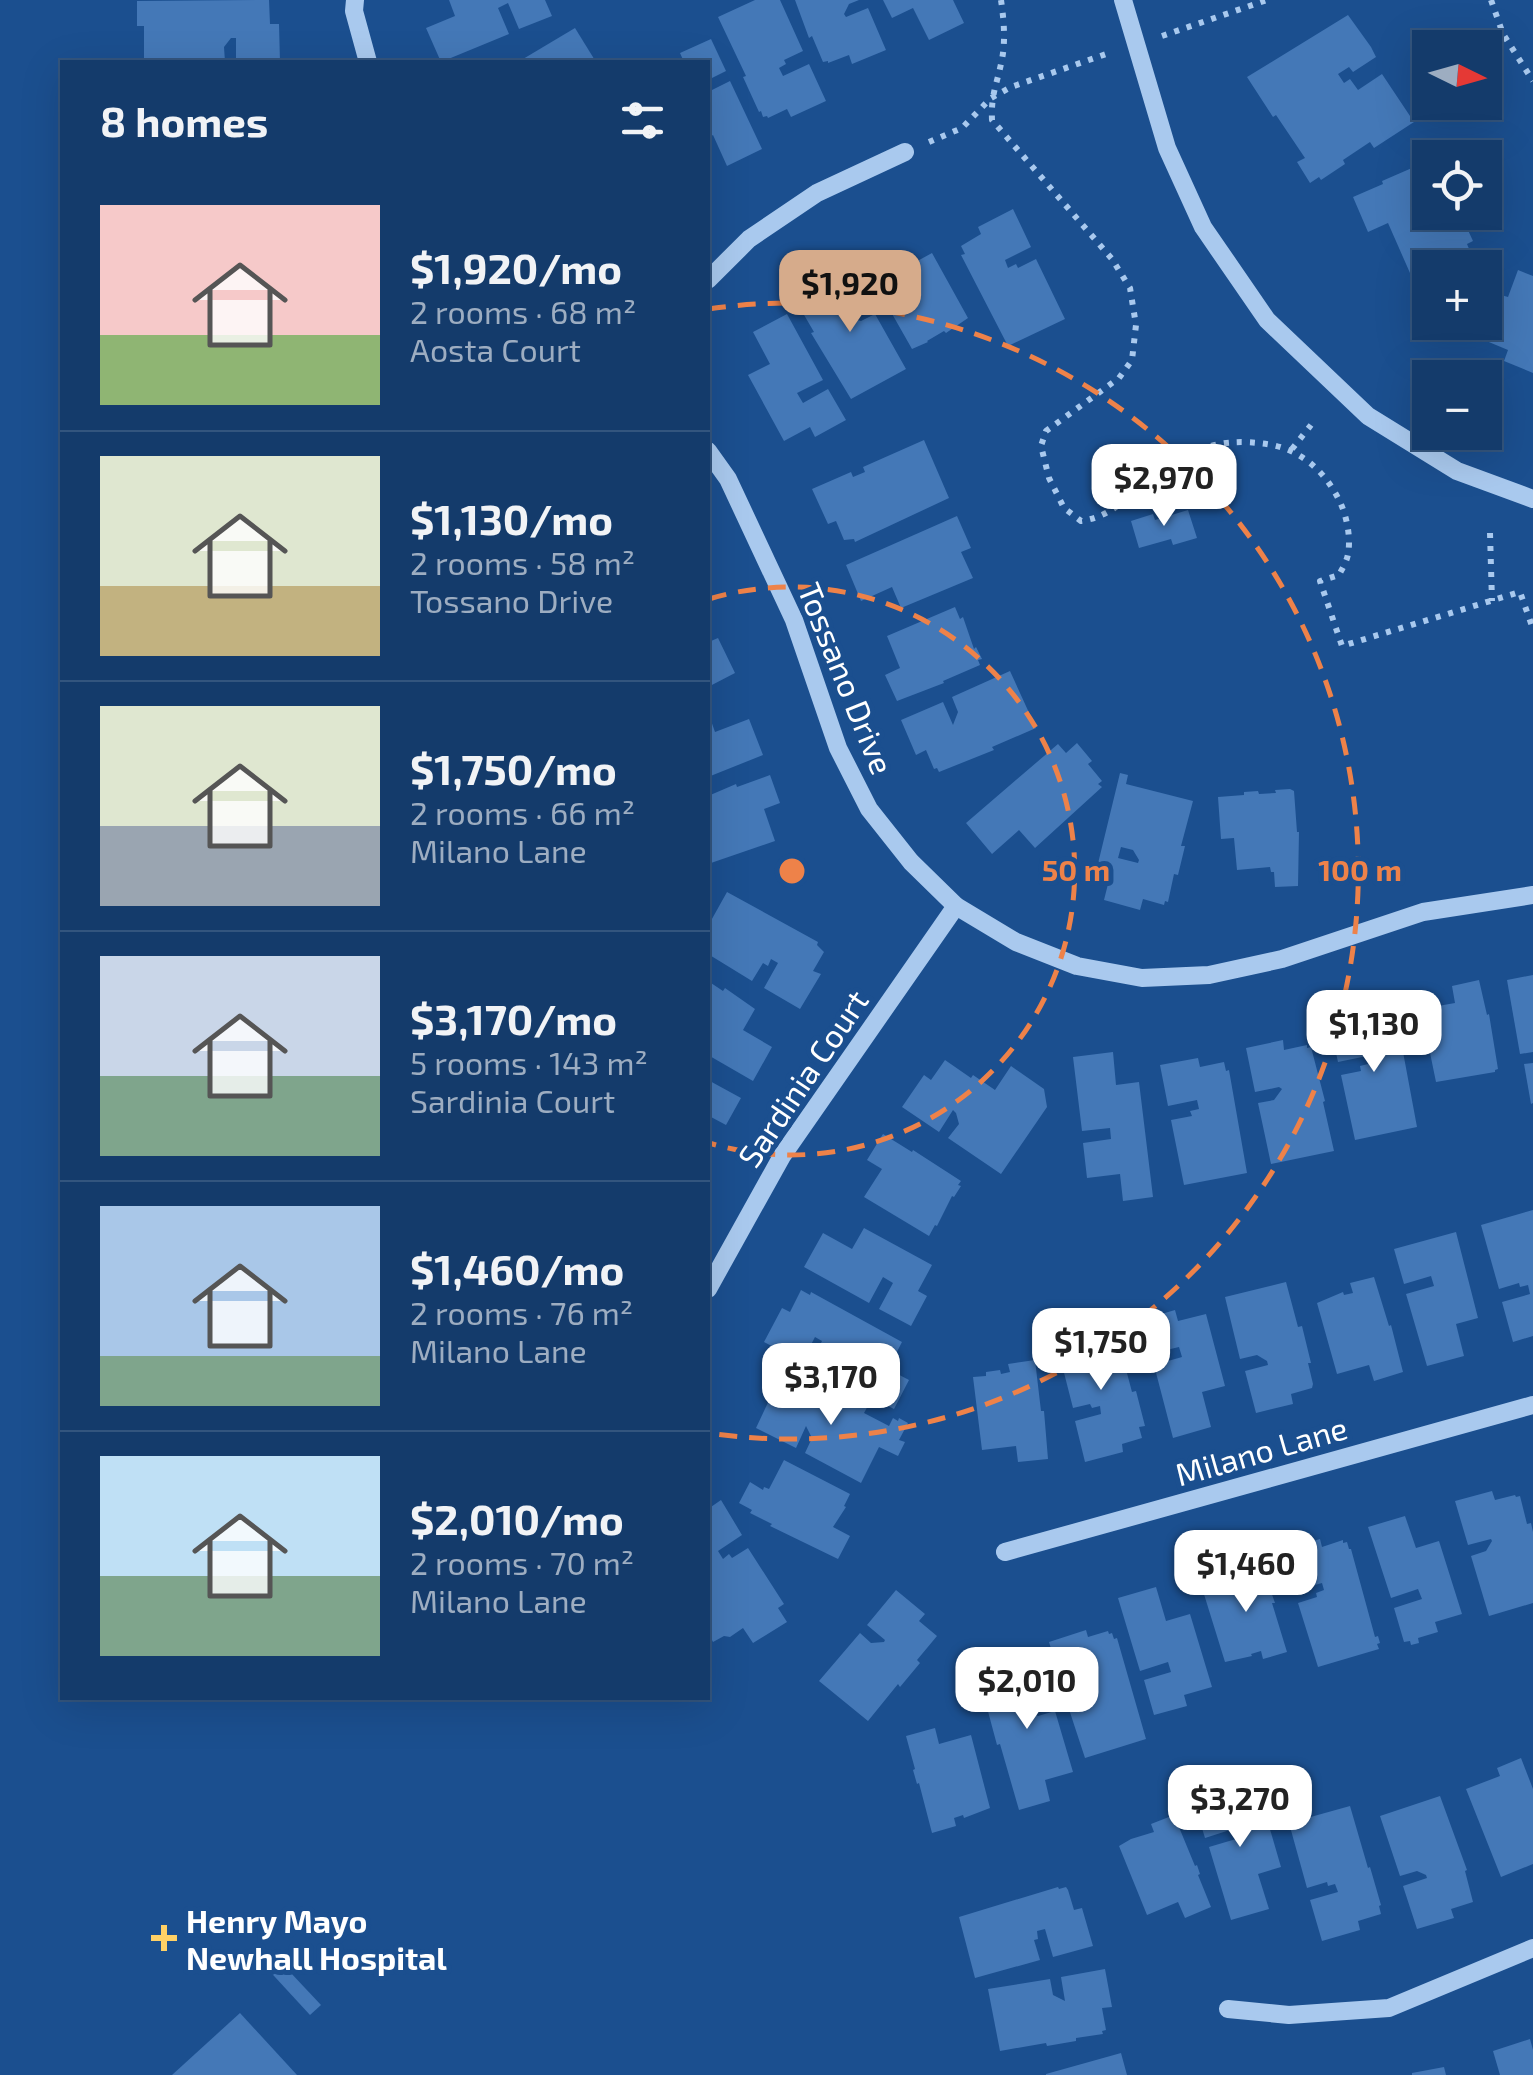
<!DOCTYPE html>
<html lang="en">
<head>
<meta charset="utf-8">
<style>
  :root { --surface:#143b6b; --page:#1d4271; --text:#f1f3f6; --muted:#9dadc1; --line:#33557e; --accent:#d6ab8b }
  body { margin:0; font-family:"Exo 2",sans-serif; background:var(--page); color:var(--text); height:100vh; display:flex; flex-direction:column; font-size:38px; white-space:nowrap }
  * { box-sizing:border-box; margin:0 }
  p { font-size:32px; color:var(--muted) }
  .icon { flex:none; width:55px; height:55px; fill:none; stroke:currentColor; stroke-width:2; stroke-linecap:round; stroke-linejoin:round }
  .map { position:relative; flex:1; overflow:hidden }
  .details { position:absolute; left:60px; top:60px; width:650px; height:1640px; display:flex; flex-direction:column; background:var(--surface); border-radius:0px; box-shadow:0 10px 40px #0002,0 0 0 2px var(--line) }
  .details>* { flex:none }
  .needle { width:65px; rotate:95deg }
  .fabs { position:absolute; left:1412px; top:30px; display:grid; gap:20px }
  .fabs a { display:grid; place-items:center; width:90px; height:90px; border-radius:0px; background:var(--surface); box-shadow:0 10px 40px #0002,0 0 0 2px var(--line); font-size:50px }
  .price { position:absolute; translate:-50% -85px; padding:0 22px; border-radius:20px; background:#fff; color:#222; font-size:32px; line-height:65px; filter:drop-shadow(0 2px 5px #0008) }
  .price::after { content:''; position:absolute; left:50%; top:60px; width:30px; height:22px; margin-left:-15px; background:inherit; clip-path:polygon(0 0,100% 0,50% 100%) }
  .price.selected { background:var(--accent); color:#111 }
  ul { padding:0; list-style:none }
  li { display:flex; align-items:center; gap:30px; height:250px; padding:0 40px }
  li+li { border-top:2px solid var(--line) }
  li span { display:grid; place-items:center; flex:none; width:280px; height:200px; border-radius:0px; color:#555 }
  li>.icon { margin-inline-start:auto }
  span .icon { width:120px; height:120px; fill:#fffc; stroke-width:1 }
  li b { font-size:42px }
  h2 { display:flex; justify-content:space-between; align-items:center; height:120px; padding:0 40px; font-size:42px }
  .map>svg:first-child { display:block }
</style>
</head>
<body>
<div class="map">
<svg width="1533" height="2075" viewBox="0 0 1533 2075">
  <rect width="100%" height="100%" fill="#1b4f8f"/>
  <!-- building -->
  <g fill="#4478b7" fill-rule="evenodd">
    <path d="M269 0 270 24H279L280 62H236V38H231L224 47 225 62 144 61V26H137V1Z"/>
    <path d="M449 0H545L552 16 519 29 508 3 498 8 509 34 441 62 426 28 455 16Z"/>
    <path d="M755 0H780L803 51 784 60 786 64 779 68 783 76 809 64 826 101 791 117 787 109 768 118 767 116 763 117 761 111 759 112 743 77 746 76 718 17Z"/>
    <path d="M795 0H859L849 4 844 14 846 17 868 8 886 50 852 64 849 55 828 63V61L823 62 812 36 809 38Z"/>
    <path d="M883 0H953L964 23 929 40 913 8 892 18Z"/>
    <path d="M1348 15 1371 47 1376 57 1353 72 1349 67 1338 74 1344 83 1350 79 1358 90 1382 74 1414 122 1374 148 1370 142 1343 160 1345 164 1321 180 1319 177 1310 183 1297 162 1305 158 1276 115 1273 117 1247 77Z"/>
    <path d="M575 28 596 62H518Z"/>
    <path d="M711 39 726 71 708 80V62H684L680 53Z"/>
    <path d="M730 81 762 149 727 166 713 135 708 138V92Z"/>
    <path d="M1428 161 1430 167V212H1485V191L1494 211 1471 221 1473 226 1467 228 1473 241 1467 244 1477 268H1430V292L1424 295 1414 271 1410 273 1388 223 1368 232 1353 197 1383 184 1382 181Z"/>
    <path d="M1013 209 1031 247 1005 260 1008 268 1016 264 1018 268 1036 259 1065 319 1008 346 961 255 965 254 961 246 981 234 978 227Z"/>
    <path d="M932 253 968 318 946 333 944 331 927 341 928 342 912 349 891 312 889 313 867 269 893 255 901 270Z"/>
    <path d="M847 266 869 305 848 317 861 321 875 314 906 369 851 399 811 333 814 332 800 308 803 306 801 304 820 293 815 284Z"/>
    <path d="M1518 270 1533 276V373L1504 361 1508 350 1484 340 1501 295 1508 297Z"/>
    <path d="M787 314 823 380 797 393 803 403 828 389 846 420 815 437 810 427 784 441 748 375 770 364 753 332Z"/>
    <path d="M924 440 949 498 855 542 854 539 844 540 836 521 828 524 812 489 851 472 853 477 865 472 863 467Z"/>
    <path d="M1188 510 1197 538 1173 545 1171 539 1139 548 1131 521 1153 514 1155 520Z"/>
    <path d="M957 516 971 548 961 552 973 578 901 608 892 587 861 601 846 565Z"/>
    <path d="M955 607 960 619 963 617 974 649 976 647 982 659 978 660 980 665 943 681 944 683 897 701 885 675 900 668 887 636Z"/>
    <path d="M708 635 711 641 718 638 735 673 708 687Z"/>
    <path d="M1010 671 1036 728 992 747 994 750 939 772 937 768 934 769 926 750 916 755 901 720 943 702 953 725 958 712 952 697Z"/>
    <path d="M708 712 715 732 749 719 763 755 708 777Z"/>
    <path d="M1077 743 1092 761 1088 764 1102 781 1098 784 1102 787 1035 848 1019 830 992 854 966 823 1058 744 1066 753Z"/>
    <path d="M1120 773 1128 775 1126 784 1193 801 1181 846H1185L1178 875 1174 874 1168 902 1165 901 1164 905 1143 899 1140 910 1104 900 1108 884 1094 880ZM1121 847 1133 850 1139 860 1138 863 1118 858Z"/>
    <path d="M770 775 780 803 764 809 775 841 708 864V796L736 784 737 787Z"/>
    <path d="M1290 789 1294 791 1297 832H1299L1298 886 1275 887 1274 872H1271L1270 867 1237 870 1234 838 1221 839 1218 797 1244 795V792L1258 791 1259 794 1276 793 1275 790Z"/>
    <path d="M727 892 818 942 817 945 824 952 813 971 821 974 800 1009 764 988 778 963 771 959 768 966 763 963 752 981 708 954V926Z"/>
    <path d="M1533 975V1052L1520 1054 1507 980Z"/>
    <path d="M1479 980 1487 1015 1489 1014 1498 1069 1495 1070V1072L1436 1082 1421 1009 1455 1003 1452 986Z"/>
    <path d="M708 981 723 991 725 988 755 1009 743 1030 772 1047 753 1081 708 1055Z"/>
    <path d="M1368 1012 1370 1021 1390 1016 1391 1020 1394 1019 1396 1026 1398 1025 1417 1127 1355 1140 1341 1075 1361 1071 1360 1066 1368 1064 1367 1056 1338 1062 1329 1021Z"/>
    <path d="M1283 1040 1284 1050 1307 1045V1048L1311 1047 1325 1101 1323 1102 1334 1151 1271 1164 1258 1103 1274 1100 1282 1089 1279 1087 1255 1092 1246 1048Z"/>
    <path d="M1113 1052 1116 1085 1139 1082 1153 1197 1123 1201 1120 1174 1087 1178 1083 1143 1111 1139 1110 1128 1082 1131 1073 1057Z"/>
    <path d="M1198 1058 1200 1067 1224 1062 1226 1071 1229 1070 1247 1173 1184 1185 1171 1120 1192 1116 1190 1111 1199 1109 1197 1100 1168 1106 1160 1065Z"/>
    <path d="M945 1060 971 1078 973 1075 995 1090 1011 1066 1044 1089 1047 1107 1001 1174 948 1138 959 1124 956 1113 953 1110 939 1132 902 1107 924 1075 931 1080Z"/>
    <path d="M1533 1063V1103L1531 1104 1524 1064Z"/>
    <path d="M708 1080 741 1098 726 1125 711 1117 708 1124Z"/>
    <path d="M883 1134 912 1152 913 1150 961 1181 958 1185 961 1186 954 1197 952 1196 937 1226 935 1225 929 1236 864 1197 882 1169 867 1160Z"/>
    <path d="M1533 1210V1336L1513 1342 1502 1302 1530 1294 1528 1285 1520 1287 1519 1283 1499 1289 1481 1225Z"/>
    <path d="M864 1228 932 1265 918 1291 927 1296 911 1326 879 1309 893 1283 883 1277 869 1303 804 1267 823 1233 852 1249Z"/>
    <path d="M1456 1232 1478 1318 1456 1324 1464 1356 1427 1366 1406 1294 1434 1286 1431 1276 1404 1284 1394 1249Z"/>
    <path d="M1374 1277 1389 1326 1391 1325 1403 1372 1374 1381 1369 1365 1337 1374 1317 1303 1343 1292 1344 1295 1353 1293 1350 1283Z"/>
    <path d="M1286 1282 1298 1327 1302 1326 1311 1363H1308L1313 1384 1312 1388 1291 1394 1293 1404 1256 1413 1245 1371 1268 1365 1267 1361 1257 1355 1240 1359 1225 1297Z"/>
    <path d="M801 1290 810 1295 811 1292 902 1342 888 1369 909 1380 894 1409 813 1368 823 1349 819 1347 822 1341 815 1337 802 1362 764 1342 782 1308 790 1312Z"/>
    <path d="M1175 1310 1178 1321 1206 1314 1225 1386 1202 1392 1211 1427 1173 1438 1154 1365 1182 1357 1179 1347 1150 1354 1141 1320Z"/>
    <path d="M1115 1328 1132 1392 1136 1391 1145 1426 1139 1427 1142 1438 1122 1444 1123 1452 1085 1462 1075 1421 1101 1414 1100 1406 1092 1408 1090 1404 1073 1408 1061 1361H1058L1054 1344Z"/>
    <path d="M1035 1360 1041 1411H1044L1048 1459 1018 1462 1016 1446 982 1450 973 1377 986 1376V1372L1000 1370 1001 1374 1010 1372 1008 1364Z"/>
    <path d="M796 1378 850 1402 853 1394 870 1402 864 1413 889 1426 893 1418 898 1421 899 1418 908 1423 899 1440 905 1442 898 1456 879 1447 861 1483 805 1453 812 1438 806 1426 796 1448 756 1428 772 1394 782 1399 791 1380 794 1381Z"/>
    <path d="M784 1460 850 1494 844 1506 846 1507 833 1527 850 1536 838 1559 770 1526 772 1524 750 1513 752 1510 739 1503 750 1482 763 1490 764 1487 769 1489Z"/>
    <path d="M1492 1491 1495 1500 1515 1495 1516 1497 1520 1496 1527 1524 1531 1523 1533 1532V1603L1489 1616 1471 1556 1486 1551 1492 1541 1491 1539 1468 1545 1455 1501Z"/>
    <path d="M721 1500 742 1535 718 1551 723 1559 729 1554 732 1558 748 1548 784 1604 778 1608 787 1622 753 1643 743 1628 730 1637 724 1636 713 1642 708 1632V1509Z"/>
    <path d="M1405 1516 1416 1548 1439 1541 1462 1614 1435 1622 1438 1632 1418 1638 1419 1643 1411 1645 1410 1641 1404 1642 1394 1608 1422 1599 1418 1589 1391 1598 1368 1527Z"/>
    <path d="M1320 1539 1322 1547 1343 1540V1543L1347 1542 1349 1549H1351L1375 1637 1378 1636 1380 1643 1377 1644 1379 1649 1318 1667 1298 1603 1317 1597 1316 1593 1324 1590 1322 1583 1294 1591 1282 1550Z"/>
    <path d="M1259 1557 1275 1603H1272L1287 1652 1263 1659 1261 1651 1251 1654 1252 1656 1225 1662 1203 1591 1237 1581 1232 1566Z"/>
    <path d="M1156 1587 1166 1621 1190 1614 1212 1687 1184 1695 1187 1706 1154 1715 1144 1680 1171 1672 1168 1662 1140 1671 1118 1598Z"/>
    <path d="M896 1590 925 1614 919 1621 937 1636 917 1660 920 1663 900 1687 898 1684 868 1721 819 1681 860 1633 871 1643 884 1642 885 1640 867 1625Z"/>
    <path d="M1086 1630 1088 1637 1108 1631 1109 1634 1112 1633 1114 1639 1117 1638 1146 1739 1085 1758 1064 1694 1084 1688 1083 1683 1091 1681 1089 1673 1061 1682 1049 1642Z"/>
    <path d="M1039 1657 1052 1701 1028 1708 1029 1711 1038 1716 1055 1711 1073 1772 1045 1780 1050 1801 1019 1810 1000 1744 997 1745 982 1689 985 1688 984 1684 1005 1678 1002 1668Z"/>
    <path d="M935 1728 939 1744 971 1735 990 1808 964 1818 963 1815 954 1818 956 1826 932 1833 919 1783 917 1784 913 1770 915 1769 906 1736Z"/>
    <path d="M1521 1758 1533 1789V1864L1501 1877 1466 1789 1500 1776 1497 1768Z"/>
    <path d="M1229 1792 1232 1803 1260 1795 1281 1867 1258 1874 1269 1909 1231 1920 1209 1847 1236 1839 1233 1829 1205 1838 1194 1802Z"/>
    <path d="M1440 1796 1467 1870 1465 1871 1473 1902 1451 1909 1454 1918 1417 1929 1403 1886 1427 1878 1426 1875 1417 1871 1400 1876 1380 1816Z"/>
    <path d="M1350 1806 1368 1868 1370 1867 1381 1905 1379 1906 1381 1914 1358 1921 1360 1930 1322 1941 1310 1900 1338 1892 1335 1884 1328 1886 1327 1882 1307 1888 1289 1823Z"/>
    <path d="M1174 1815 1195 1866 1197 1865 1200 1874 1198 1875 1211 1907 1185 1918 1178 1902 1147 1915 1119 1846 1131 1839 1154 1832 1151 1824Z"/>
    <path d="M1058 1887 1059 1889 1066 1887 1068 1890 1074 1910 1082 1908 1093 1946 1053 1957 1045 1929 1037 1931 1038 1939 1034 1940 1040 1960 975 1978 959 1917Z"/>
    <path d="M274 1955 321 2005 310 2015 263 1964Z"/>
    <path d="M1105 1969 1112 2007 1102 2008 1106 2030 1102 2031 1103 2034 1076 2038V2041L1047 2046 1046 2043 1000 2051 988 1989 1050 1979 1053 1995 1065 2001 1061 1977Z"/>
    <path d="M240 2013 297 2075H172Z"/>
    <path d="M1530 2039 1533 2050V2075H1500L1493 2051Z"/>
    <path d="M1121 2053 1127 2075H1046V2074Z"/>
    <path d="M1444 2067 1446 2075H1412V2073Z"/>
  </g>
  <g fill="none" stroke-linecap="round" stroke-linejoin="round">
    <!-- path -->
    <g stroke="#a9c9ee" stroke-width="6" stroke-dasharray="5 8" stroke-linecap="butt">
      <path d="M1001 0C1004 21 1006 43 1001 64 996 87 991 95 992 120L1112 259 1130 288 1136 325 1132 360 1119 378 1046 431 1041 446 1049 478 1064 508 1081 521C1103 518 1117 507 1134 493 1181 455 1209 434 1272 445 1303 451 1327 474 1340 502 1347 517 1351 538 1348 554 1347 561 1342 569 1339 575L1320 581 1342 646 1520 592 1533 629"/>
      <path d="M1491 0 1503 34 1533 81"/>
      <path d="M1162 36 1267 0"/>
      <path d="M929 142 962 128 991 98 1011 87 1112 52"/>
      <path d="M1292 449 1311 425"/>
      <path d="M1490 533 1492 601"/>
    </g>
    <!-- minor -->
    <g stroke="#a9c9ee" stroke-width="18">
      <path d="M355 0 354 11 368 62"/>
      <path d="M1123 0 1167 148 1203 227 1267 320 1368 416 1457 471 1533 499"/>
      <path d="M708 280 749 239 817 193 905 152"/>
      <path d="M708 451 728 479 794 620 838 748 869 809 911 862 956 906 1016 942 1077 966 1142 978 1209 975 1282 959 1423 912 1533 895"/>
      <path d="M708 1289 782 1156 956 906"/>
      <path d="M1005 1552 1533 1405"/>
      <path d="M1228 2009 1289 2015 1389 2008 1533 1948"/>
    </g>
  </g>
  <!-- distance rings -->
  <g fill="none" stroke="#ee8249" stroke-width="5" stroke-dasharray="18 12">
    <path d="M709 599A284 284 0 1 1 709 1143"/>
    <path d="M708 309A568 568 0 1 1 708 1433"/>
  </g>
  <!-- markers -->
  <path fill="#ffd166" stroke="#1b4f8f" stroke-width="4" d="M159 1923h10v10h10v10h-10v10h-10v-10h-10v-10h10z"/>
  <g text-anchor="middle" dominant-baseline="central" stroke-width="10" stroke-linejoin="round" paint-order="stroke">
    <!-- street labels -->
    <g font-size="32" fill="#fff" stroke="#1b4f8f">
      <text transform="translate(847 678) rotate(68)">Tossano Drive</text>
      <text transform="translate(802 1078) rotate(-56)">Sardinia Court</text>
      <text transform="translate(1261 1450) rotate(-16)">Milano Lane</text>
    </g>
    <!-- poi labels -->
    <g font-size="32" font-weight="bold" fill="#fff" stroke="#1b4f8f" text-anchor="start">
      <text x="186" y="1920">Henry Mayo<tspan x="186" dy="37">Newhall Hospital</tspan></text>
    </g>
  </g>
  <circle cx="792" cy="871" r="15" fill="#ee8249" stroke="#1b4f8f" stroke-width="5"/>
  <g font-size="30" text-anchor="middle" font-weight="bold" fill="#ee8249" stroke="#1b4f8f" stroke-width="10" stroke-linejoin="round" paint-order="stroke">
    <text x="1076" y="881">50 m</text>
    <text x="1360" y="881">100 m</text>
  </g>
</svg>
<div class="fabs">
<a><svg class="needle" viewBox="-14 -14 28 28"><path d="M0-13l5 13h-10z" fill="#e53935"/><path d="M0 13l5-13h-10z" fill="#9dadc1"/></svg></a>
<a><svg class="icon" aria-label="locate" viewBox="0 0 24 24"><circle cx="12" cy="12" r="6"/><path d="M12 2v4M12 18v4M2 12h4M18 12h4"/></svg></a>
<a>+</a>
<a>−</a>
</div>
<b class="price selected" style="left:850px;top:335px">$1,920</b>
<b class="price" style="left:1164px;top:529px">$2,970</b>
<b class="price" style="left:1374px;top:1075px">$1,130</b>
<b class="price" style="left:1101px;top:1393px">$1,750</b>
<b class="price" style="left:831px;top:1428px">$3,170</b>
<b class="price" style="left:1246px;top:1615px">$1,460</b>
<b class="price" style="left:1027px;top:1732px">$2,010</b>
<b class="price" style="left:1240px;top:1850px">$3,270</b>
<section class="details">
<h2>8 homes<svg class="icon" aria-label="filters" viewBox="0 0 24 24"><path d="M4 7h16M4 17h16"/><circle cx="9" cy="7" r="2"/><circle cx="15" cy="17" r="2"/></svg></h2>
<ul>
<li><span style="background:linear-gradient(#f6c9c9 65%,#8fb573 0)"><svg class="icon" aria-label="home" viewBox="0 0 24 24"><path d="M3 11l9-7 9 7M6 9v11h12V9"/></svg></span><div><b>$1,920/mo</b><p>2 rooms · 68 m²</p><p>Aosta Court</p></div></li>
<li><span style="background:linear-gradient(#dfe7d0 65%,#c2b280 0)"><svg class="icon" aria-label="home" viewBox="0 0 24 24"><path d="M3 11l9-7 9 7M6 9v11h12V9"/></svg></span><div><b>$1,130/mo</b><p>2 rooms · 58 m²</p><p>Tossano Drive</p></div></li>
<li><span style="background:linear-gradient(#dfe7d0 60%,#9aa5b1 0)"><svg class="icon" aria-label="home" viewBox="0 0 24 24"><path d="M3 11l9-7 9 7M6 9v11h12V9"/></svg></span><div><b>$1,750/mo</b><p>2 rooms · 66 m²</p><p>Milano Lane</p></div></li>
<li><span style="background:linear-gradient(#c9d6e8 60%,#7fa58c 0)"><svg class="icon" aria-label="home" viewBox="0 0 24 24"><path d="M3 11l9-7 9 7M6 9v11h12V9"/></svg></span><div><b>$3,170/mo</b><p>5 rooms · 143 m²</p><p>Sardinia Court</p></div></li>
<li><span style="background:linear-gradient(#a9c7e8 75%,#7fa58c 0)"><svg class="icon" aria-label="home" viewBox="0 0 24 24"><path d="M3 11l9-7 9 7M6 9v11h12V9"/></svg></span><div><b>$1,460/mo</b><p>2 rooms · 76 m²</p><p>Milano Lane</p></div></li>
<li><span style="background:linear-gradient(#bfe0f5 60%,#7fa58c 0)"><svg class="icon" aria-label="home" viewBox="0 0 24 24"><path d="M3 11l9-7 9 7M6 9v11h12V9"/></svg></span><div><b>$2,010/mo</b><p>2 rooms · 70 m²</p><p>Milano Lane</p></div></li>
</ul>
</section>
</div>
</body>
</html>
